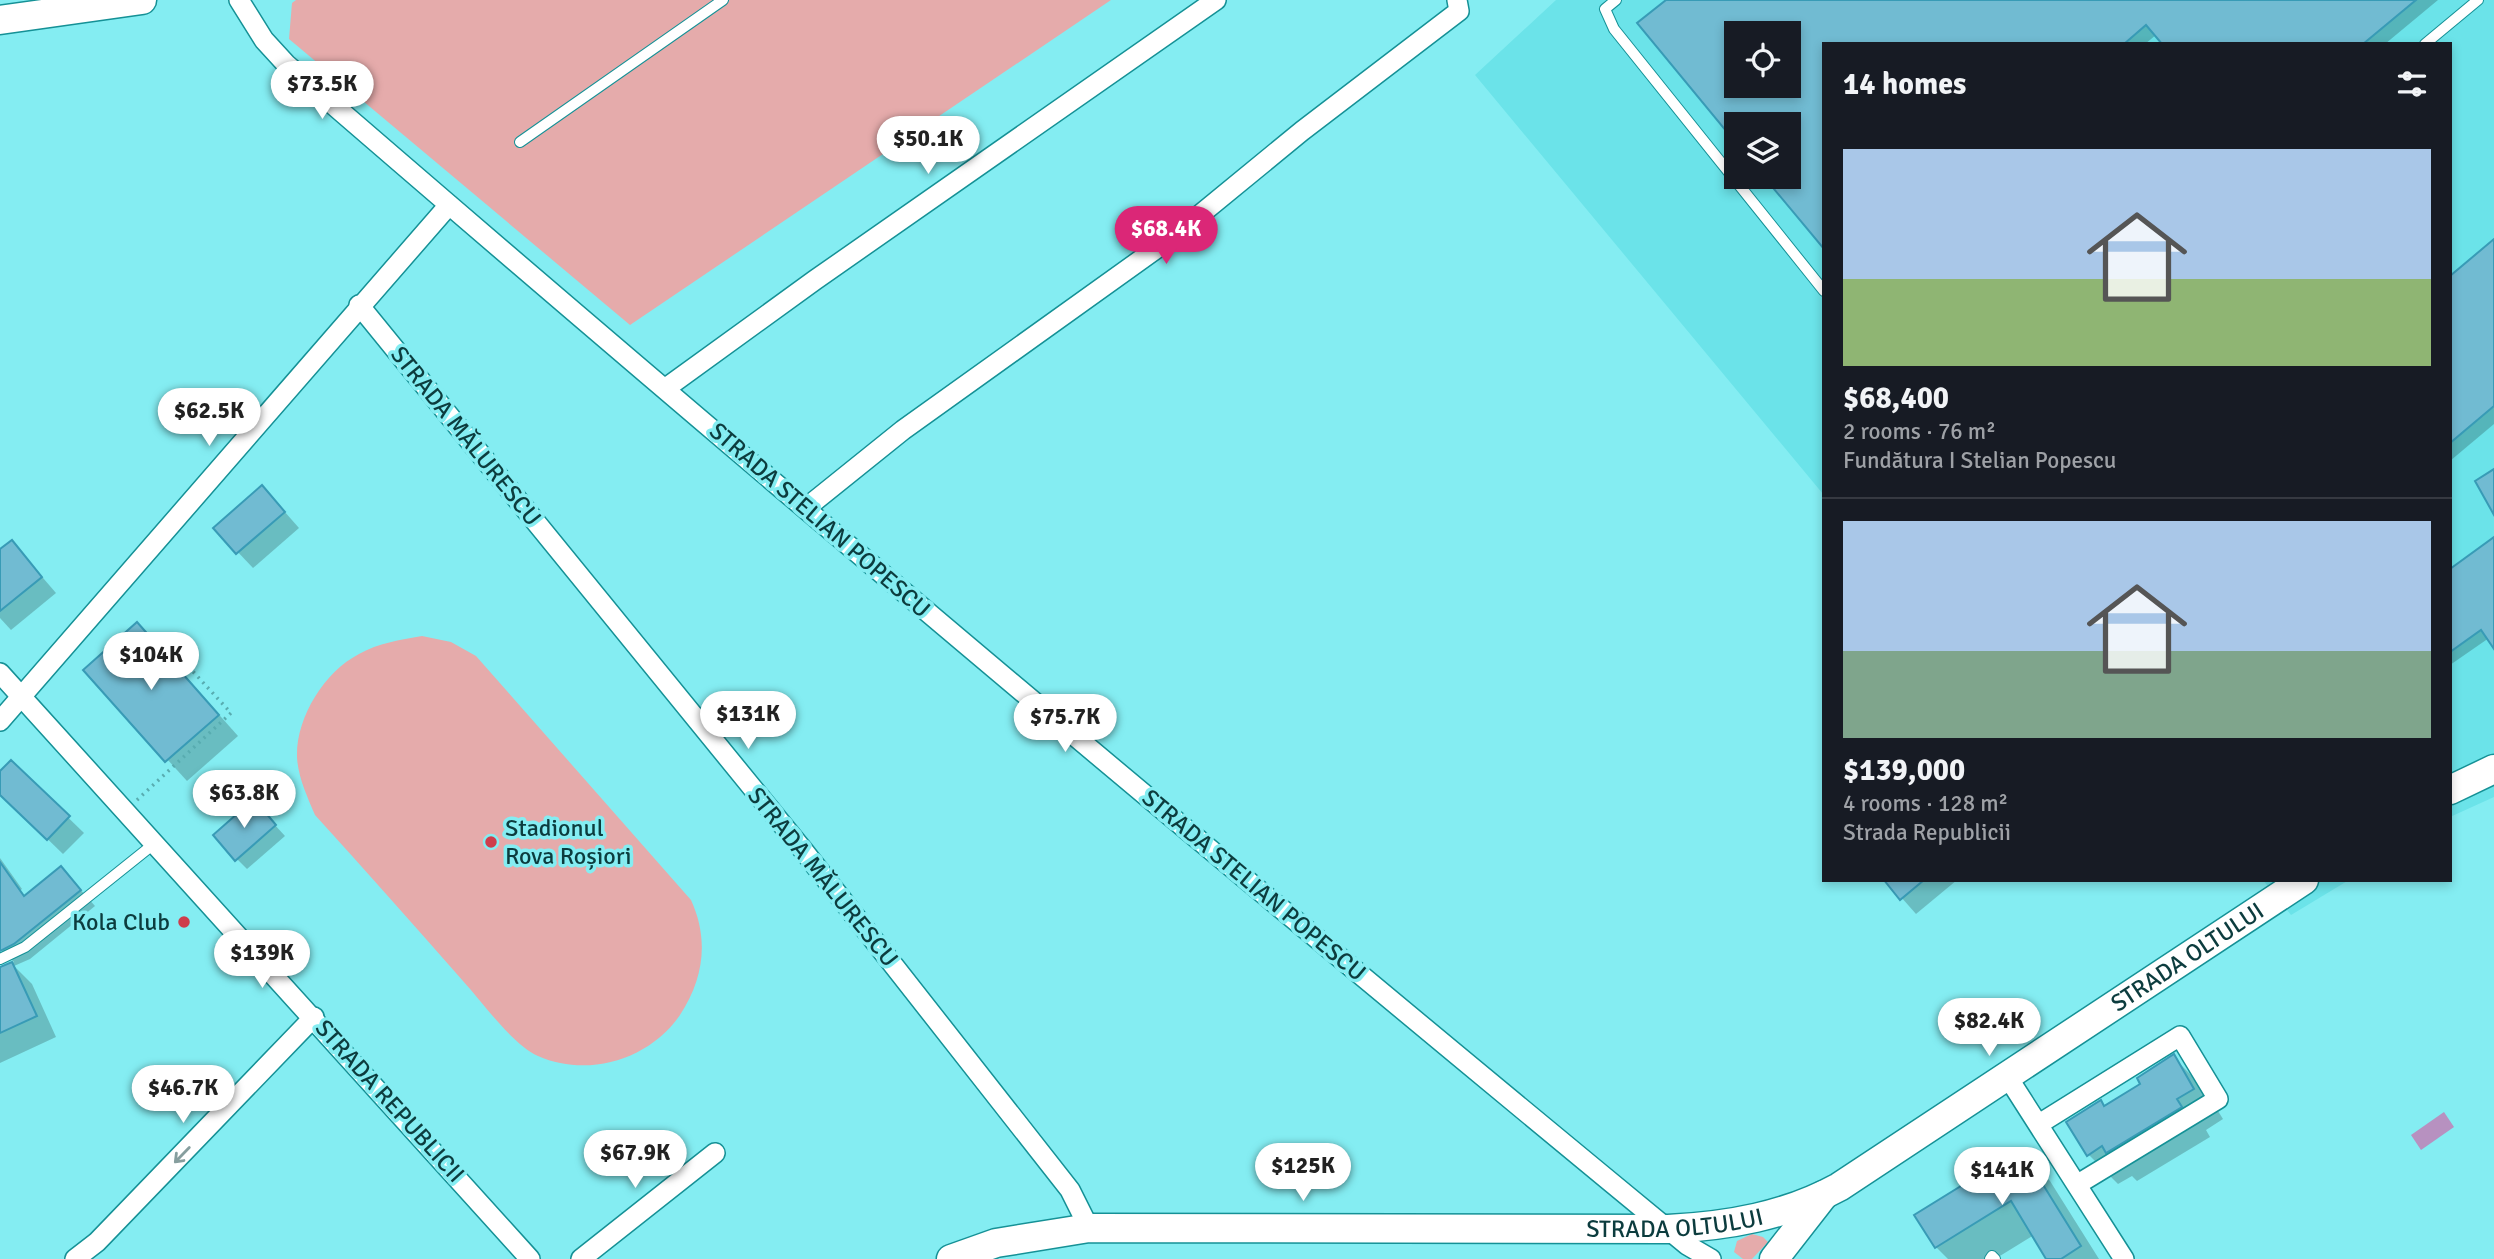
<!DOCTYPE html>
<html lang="en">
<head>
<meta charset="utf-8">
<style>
  :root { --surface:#171b24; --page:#20242c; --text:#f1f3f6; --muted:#9ea1a6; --line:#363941; --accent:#db2777 }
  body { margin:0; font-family:Signika,sans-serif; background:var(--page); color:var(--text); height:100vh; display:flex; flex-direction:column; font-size:26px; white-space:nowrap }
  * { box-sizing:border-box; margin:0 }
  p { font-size:23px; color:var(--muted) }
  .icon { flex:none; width:38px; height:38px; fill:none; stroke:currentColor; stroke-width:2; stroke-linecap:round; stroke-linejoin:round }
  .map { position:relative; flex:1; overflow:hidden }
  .panel { position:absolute; left:1822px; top:42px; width:630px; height:840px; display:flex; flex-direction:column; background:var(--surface); border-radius:0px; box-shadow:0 4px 10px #0003 }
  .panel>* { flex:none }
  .tools { position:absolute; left:1724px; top:21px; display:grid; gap:14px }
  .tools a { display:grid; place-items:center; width:77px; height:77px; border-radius:0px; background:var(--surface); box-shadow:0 4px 10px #0003; font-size:35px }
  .price { position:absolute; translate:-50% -60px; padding:0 16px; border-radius:24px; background:#fff; color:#222; font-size:23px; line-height:46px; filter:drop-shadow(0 2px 4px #0008) }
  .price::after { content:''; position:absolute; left:50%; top:42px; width:21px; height:16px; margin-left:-10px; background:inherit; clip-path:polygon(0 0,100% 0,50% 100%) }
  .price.active { background:var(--accent); color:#fff }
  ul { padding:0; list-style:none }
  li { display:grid; align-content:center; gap:14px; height:371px; padding:0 21px }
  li+li { border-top:2px solid var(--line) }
  li span { display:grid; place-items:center; height:217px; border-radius:0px; color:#555 }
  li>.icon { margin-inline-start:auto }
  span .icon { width:126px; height:126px; fill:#fffc; stroke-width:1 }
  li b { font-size:30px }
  h2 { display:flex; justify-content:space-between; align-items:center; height:84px; padding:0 21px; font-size:30px }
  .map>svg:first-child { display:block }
</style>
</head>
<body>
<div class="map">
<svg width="2494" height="1259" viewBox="0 0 2494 1259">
  <rect width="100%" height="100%" fill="#84edf2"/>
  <!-- built -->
  <g fill="#6be3e9" fill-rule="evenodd">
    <path d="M1556 0H2494V797L2450 817V44H1824L1823 494 1475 75ZM1736 33H1788V86H1736ZM1736 124H1788V177H1736Z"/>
    <path d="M2263 880H2349L2291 915Z"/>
  </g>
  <!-- green -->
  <g fill="#e5abab">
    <path d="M296 0H1111L630 325 289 39 292 3Z"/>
    <path d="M422 636 451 642 476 656 691 900C709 939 704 979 680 1015 649 1060 588 1078 538 1056 512 1044 483 1003 463 981 414 925 365 870 315 815 307 796 298 777 297 757 296 718 324 672 359 654 379 643 399 640 422 636Z"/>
    <path d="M1752 1234 1763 1237 1768 1242 1752 1259H1743L1734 1252 1737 1241Z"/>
  </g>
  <!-- water -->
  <path fill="#b791c0" d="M2444 1112 2454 1127 2421 1150 2411 1135Z"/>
  <!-- shadow -->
  <g fill="#0003" fill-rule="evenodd">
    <path d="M1668 0H2438L2385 44H2164L2156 35 2145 44H1824V246L1766 177H1788V124H1736V140ZM1736 33H1788V86H1736Z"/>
    <path d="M2494 241V424L2450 461V278Z"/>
    <path d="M277 503 299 528 253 568 215 528Z"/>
    <path d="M2494 540V646L2489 638 2450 665V571Z"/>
    <path d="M12 542 56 593 11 630 0 618V552Z"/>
    <path d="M157 645 238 736 187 781 86 670Z"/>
    <path d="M11 762 84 833 63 854 0 793V774Z"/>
    <path d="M263 812 285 836 247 869 237 859Z"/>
    <path d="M0 858 22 889 0 904Z"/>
    <path d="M61 868 95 906 30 959 14 966 32 984 56 1037 0 1063V969L14 962 0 948V918Z"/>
    <path d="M1886 880H1957L1916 914Z"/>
    <path d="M2173 1057 2203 1087 2223 1119 2206 1130 2210 1137 2137 1181 2132 1176 2118 1184 2088 1154 2100 1102 2105 1107 2143 1084Z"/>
    <path d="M2020 1151 2050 1181 2099 1259H2049L2034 1235 1995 1259H1948L1936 1247Z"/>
  </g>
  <!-- building -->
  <g fill="#71bbd2" stroke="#389bb6" stroke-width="2" fill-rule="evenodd">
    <path d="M1666 0H2416L2363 44H2162L2146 25 2124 44H1824V249L1764 177H1788V124H1736V143L1637 23ZM1736 33H1788V86H1736Z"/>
    <path d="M2494 239V406L2450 443V276Z"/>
    <path d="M2494 469V515L2475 481Z"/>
    <path d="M262 485 285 512 236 554 213 528Z"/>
    <path d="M2494 537V649L2481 630 2450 652V569Z"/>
    <path d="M12 540 42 577 0 611V549Z"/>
    <path d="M137 622 219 715 165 762 83 670Z"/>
    <path d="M11 760 70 816 47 840 0 795V771Z"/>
    <path d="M254 799 276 825 235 861 213 835Z"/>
    <path d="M0 862 24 896 61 866 81 890 14 944 0 951Z"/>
    <path d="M1884 880H1924L1900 900Z"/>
    <path d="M12 962 37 1016 0 1033V967Z"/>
    <path d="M2174 1054 2194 1089 2177 1099 2182 1107 2106 1153 2102 1146 2087 1156 2066 1122 2101 1100 2104 1106 2140 1084 2137 1078Z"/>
    <path d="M2021 1149 2081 1246 2061 1259H2046L2011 1201 1935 1248 1914 1215Z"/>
  </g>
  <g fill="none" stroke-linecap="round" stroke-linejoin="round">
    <defs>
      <g id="service">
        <path d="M1616 0 1605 9 1614 29 1824 291"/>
        <path d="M2425 44 2478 0"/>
        <path d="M520 142 723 0"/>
        <path d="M0 959 25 947 155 843"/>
        <path d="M1990 1259 1992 1256 1995 1259"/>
      </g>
      <g id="minor">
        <path d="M239 0 264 40 286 64C748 464 1216 857 1687 1245L1711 1259"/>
        <path d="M359 305 803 850 1070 1190 1089 1228"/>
        <path d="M666 388 815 280 1216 0"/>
        <path d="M806 508 903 430 1174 236 1302 131 1459 11 1457 0"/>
        <path d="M0 673 530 1259"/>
        <path d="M0 721 449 205"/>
        <path d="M2007 1076 2124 1259"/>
        <path d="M2039 1124 2180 1036 2218 1099 2078 1184"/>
        <path d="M75 1259 97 1242 314 1017"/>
        <path d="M581 1259 715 1153"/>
      </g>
      <g id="secondary">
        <path d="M0 20 142 0"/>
        <path d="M2450 790 2494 769"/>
        <path id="s1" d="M951 1259 996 1243 1089 1228 1668 1229C1728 1226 1786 1216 1839 1187L2304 880"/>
        <path d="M1774 1259 1824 1195"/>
      </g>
    </defs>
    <!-- service casing -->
    <use href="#service" stroke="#159196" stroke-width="12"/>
    <!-- minor casing -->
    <use href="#minor" stroke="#159196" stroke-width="22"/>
    <!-- secondary casing -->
    <use href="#secondary" stroke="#159196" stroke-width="31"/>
    <!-- path -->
    <path stroke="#58acb0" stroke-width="3.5" stroke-dasharray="2 5" stroke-linecap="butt" d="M137 800 231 713 176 653"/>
    <!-- service -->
    <use href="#service" stroke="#fff" stroke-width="10"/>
    <!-- minor -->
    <use href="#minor" stroke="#fff" stroke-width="19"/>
    <!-- secondary -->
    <use href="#secondary" stroke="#fff" stroke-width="28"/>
  </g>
  <!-- one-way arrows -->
  <defs><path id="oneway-shaft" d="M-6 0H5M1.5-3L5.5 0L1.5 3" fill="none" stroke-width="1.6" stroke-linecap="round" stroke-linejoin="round" transform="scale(1.75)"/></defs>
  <use stroke="#869e9e" href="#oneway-shaft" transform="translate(182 1155) rotate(134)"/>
  <!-- markers -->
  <g fill="#ce3d4c" stroke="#84edf2" stroke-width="2.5">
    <circle cx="491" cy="842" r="7"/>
    <circle cx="184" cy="922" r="7"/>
  </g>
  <g text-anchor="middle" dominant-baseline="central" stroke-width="7" stroke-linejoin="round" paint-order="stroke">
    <!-- street labels -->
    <g font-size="24" fill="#0c3c3e" stroke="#84edf2">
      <text transform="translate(466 436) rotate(51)">STRADA MĂLURESCU</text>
      <text transform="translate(820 520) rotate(41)">STRADA STELIAN POPESCU</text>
      <text transform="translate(823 877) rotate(51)">STRADA MĂLURESCU</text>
      <text transform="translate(1254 885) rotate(40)">STRADA STELIAN POPESCU</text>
      <text stroke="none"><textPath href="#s1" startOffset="1316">STRADA OLTULUI</textPath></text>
      <text transform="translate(390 1101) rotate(48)">STRADA REPUBLICII</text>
      <text stroke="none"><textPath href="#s1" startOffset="728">STRADA OLTULUI</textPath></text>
    </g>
    <!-- poi labels -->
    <g font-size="24" fill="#0c3c3e" stroke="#84edf2" text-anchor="start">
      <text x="505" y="828">Stadionul<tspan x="505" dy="28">Rova Roșiori</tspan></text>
      <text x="170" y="922" text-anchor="end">Kola Club</text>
    </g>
  </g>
</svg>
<div class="tools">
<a><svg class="icon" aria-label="locate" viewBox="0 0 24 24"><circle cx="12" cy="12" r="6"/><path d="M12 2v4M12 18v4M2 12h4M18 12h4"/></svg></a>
<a><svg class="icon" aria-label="layers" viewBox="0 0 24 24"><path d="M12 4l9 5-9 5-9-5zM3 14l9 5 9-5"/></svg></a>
</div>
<b class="price" style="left:322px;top:121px">$73.5K</b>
<b class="price" style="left:928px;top:176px">$50.1K</b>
<b class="price active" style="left:1166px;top:266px">$68.4K</b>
<b class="price" style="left:209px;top:448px">$62.5K</b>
<b class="price" style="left:151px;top:692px">$104K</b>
<b class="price" style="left:748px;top:751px">$131K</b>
<b class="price" style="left:1065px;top:754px">$75.7K</b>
<b class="price" style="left:244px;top:830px">$63.8K</b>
<b class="price" style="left:262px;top:990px">$139K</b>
<b class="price" style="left:1989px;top:1058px">$82.4K</b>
<b class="price" style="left:183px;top:1125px">$46.7K</b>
<b class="price" style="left:635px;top:1190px">$67.9K</b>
<b class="price" style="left:1303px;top:1203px">$125K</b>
<b class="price" style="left:2002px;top:1207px">$141K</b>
<section class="panel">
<h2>14 homes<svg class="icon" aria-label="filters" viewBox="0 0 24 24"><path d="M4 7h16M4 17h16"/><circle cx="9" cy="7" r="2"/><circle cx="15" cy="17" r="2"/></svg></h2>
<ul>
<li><span style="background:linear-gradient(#a9c7e8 60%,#8fb573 0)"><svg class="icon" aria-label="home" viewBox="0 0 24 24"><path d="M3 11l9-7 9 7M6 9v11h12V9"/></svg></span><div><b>$68,400</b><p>2 rooms · 76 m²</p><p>Fundătura I Stelian Popescu</p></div></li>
<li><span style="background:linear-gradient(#a9c7e8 60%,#7fa58c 0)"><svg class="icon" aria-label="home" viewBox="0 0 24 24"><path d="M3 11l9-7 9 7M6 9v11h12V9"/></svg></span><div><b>$139,000</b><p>4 rooms · 128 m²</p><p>Strada Republicii</p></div></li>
</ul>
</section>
</div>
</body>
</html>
